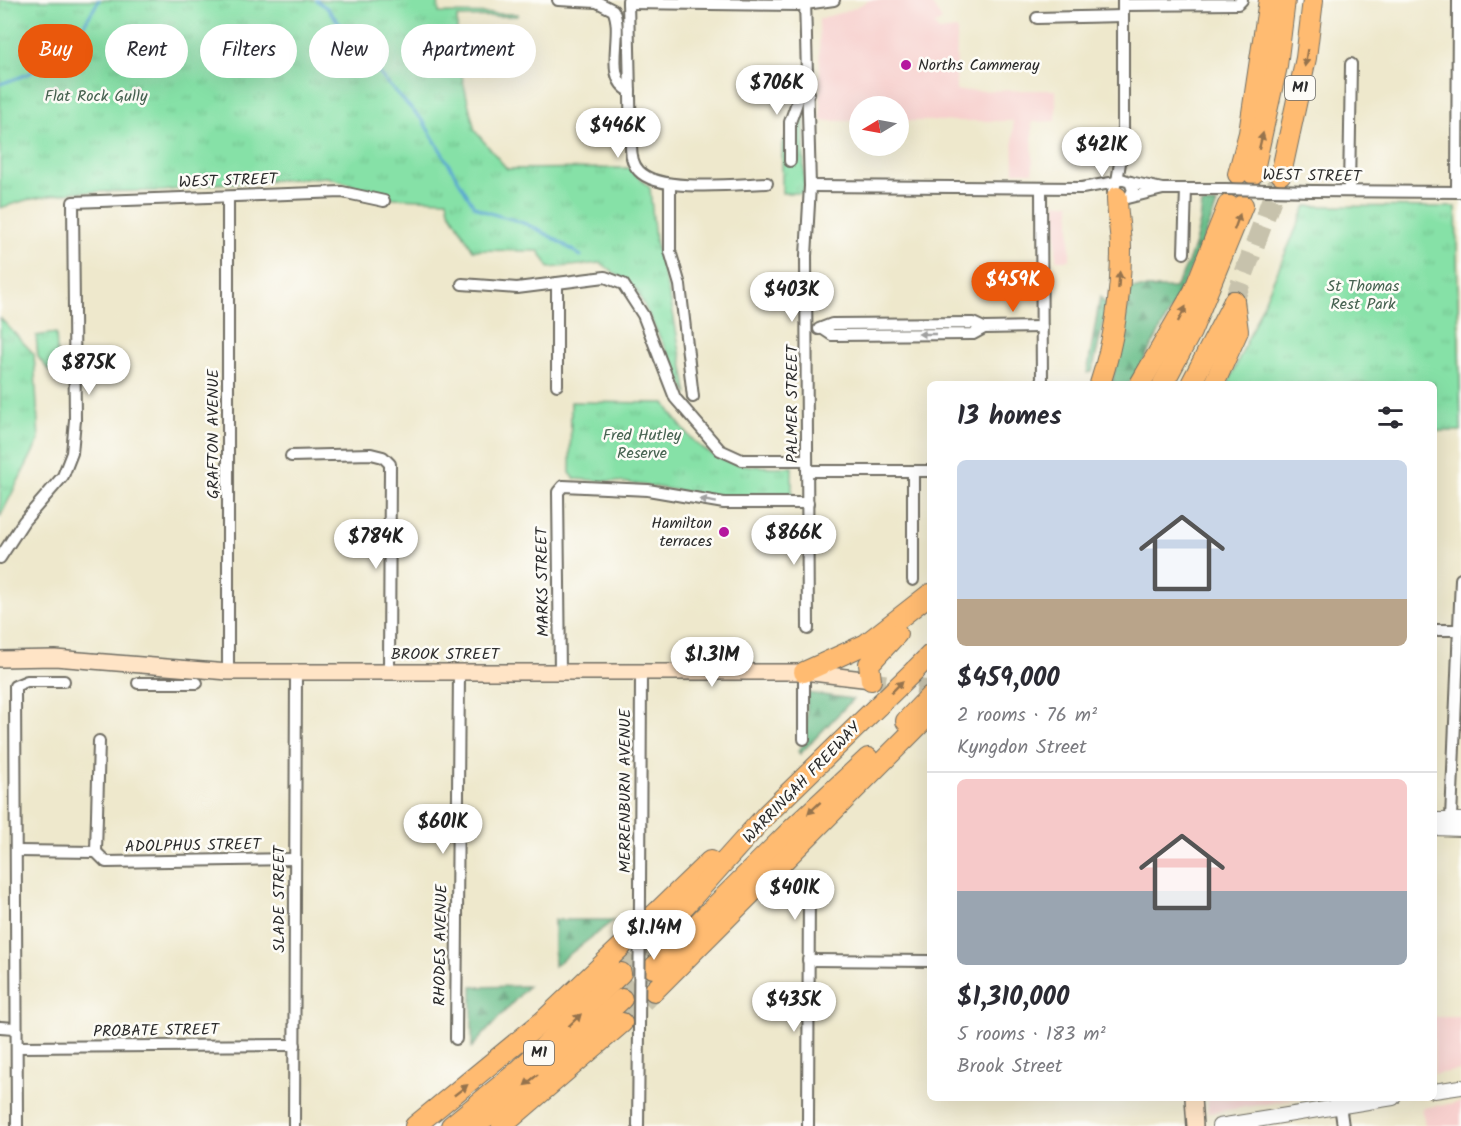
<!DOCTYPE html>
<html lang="en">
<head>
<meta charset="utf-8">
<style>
  :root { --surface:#fff; --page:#f2f2f3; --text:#2b2b33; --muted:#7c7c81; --line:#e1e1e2; --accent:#ea580c }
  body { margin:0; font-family:Kalam,sans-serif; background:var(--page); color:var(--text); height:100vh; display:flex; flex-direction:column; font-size:22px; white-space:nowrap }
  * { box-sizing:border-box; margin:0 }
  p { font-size:20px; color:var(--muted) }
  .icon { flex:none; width:33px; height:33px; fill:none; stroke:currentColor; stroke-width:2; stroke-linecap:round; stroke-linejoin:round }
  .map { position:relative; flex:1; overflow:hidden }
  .details { position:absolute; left:927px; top:381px; width:510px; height:720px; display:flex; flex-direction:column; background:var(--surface); border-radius:9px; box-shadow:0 6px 24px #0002 }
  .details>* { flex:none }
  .hud { position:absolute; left:18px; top:24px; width:570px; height:54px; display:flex; gap:12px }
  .needle { width:39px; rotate:260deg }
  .fabs { position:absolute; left:849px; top:96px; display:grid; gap:12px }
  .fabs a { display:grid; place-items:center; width:60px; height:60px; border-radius:50%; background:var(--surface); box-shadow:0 6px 24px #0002; font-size:30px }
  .price { position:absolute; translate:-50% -51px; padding:0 14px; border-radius:21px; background:#fff; color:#222; font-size:20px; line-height:39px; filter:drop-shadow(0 2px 3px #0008) }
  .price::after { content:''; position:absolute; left:50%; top:36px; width:18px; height:14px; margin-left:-9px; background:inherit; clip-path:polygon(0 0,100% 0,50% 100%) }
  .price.active { background:var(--accent); color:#fff }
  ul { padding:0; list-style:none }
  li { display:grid; align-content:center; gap:12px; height:318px; padding:0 30px }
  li+li { border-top:2px solid var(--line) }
  li span { display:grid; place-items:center; height:186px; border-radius:9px; color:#555 }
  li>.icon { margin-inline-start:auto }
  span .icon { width:108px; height:108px; fill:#fffc; stroke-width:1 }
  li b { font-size:26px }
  h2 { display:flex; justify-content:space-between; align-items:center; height:72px; padding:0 30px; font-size:26px }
  .tag { padding:0 21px; border-radius:27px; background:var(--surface); box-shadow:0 6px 24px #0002; font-size:21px; line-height:54px }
  .tag.active { background:var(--accent); color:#fff }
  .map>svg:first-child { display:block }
</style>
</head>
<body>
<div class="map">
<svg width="1461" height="1126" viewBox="0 0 1461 1126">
  <defs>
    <pattern id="forest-firs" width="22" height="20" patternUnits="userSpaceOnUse" patternTransform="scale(1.5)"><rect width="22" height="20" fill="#6cbf8c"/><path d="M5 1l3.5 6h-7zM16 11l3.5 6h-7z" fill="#599b73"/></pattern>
    <pattern id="park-tufts" width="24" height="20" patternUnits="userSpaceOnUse" patternTransform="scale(1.5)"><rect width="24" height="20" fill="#86e1a7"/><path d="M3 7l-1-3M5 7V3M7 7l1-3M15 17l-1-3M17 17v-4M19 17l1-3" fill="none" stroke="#74c190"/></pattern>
  </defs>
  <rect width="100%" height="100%" fill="#fdfcf7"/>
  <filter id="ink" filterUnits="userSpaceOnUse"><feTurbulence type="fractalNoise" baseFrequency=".0167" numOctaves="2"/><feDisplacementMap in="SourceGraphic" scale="12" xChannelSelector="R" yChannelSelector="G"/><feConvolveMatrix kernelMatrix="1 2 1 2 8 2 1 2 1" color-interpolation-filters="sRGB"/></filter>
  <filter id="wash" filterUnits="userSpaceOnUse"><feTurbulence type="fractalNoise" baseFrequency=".008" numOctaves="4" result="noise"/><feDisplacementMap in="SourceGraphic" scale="24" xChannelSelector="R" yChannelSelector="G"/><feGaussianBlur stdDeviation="1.35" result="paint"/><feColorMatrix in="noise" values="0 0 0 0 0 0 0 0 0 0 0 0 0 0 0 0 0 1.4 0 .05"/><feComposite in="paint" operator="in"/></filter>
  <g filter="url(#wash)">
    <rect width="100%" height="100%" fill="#eee8cc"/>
    <!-- built -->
    <g fill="#f7d0ce">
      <path d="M870 0H929L942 20 934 25 939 31 957 29 956 91 1056 90V121L1032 122 1033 172H1014L1013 121H899L898 106H860L859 121H821L819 19 850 10Z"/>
      <rect x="1056" y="203" width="14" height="57"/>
      <path d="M1434 1017H1461V1070L1434 1074Z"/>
      <path d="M1208 1098H1302L1208 1113Z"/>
      <path d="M1461 1102V1126H1425L1422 1108Z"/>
    </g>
    <!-- forest -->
    <g fill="url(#forest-firs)" stroke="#4c755c" stroke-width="1.5">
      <path d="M1202 204H1217C1195 265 1166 323 1133 378L1128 384H1111L1122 341 1130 288H1175C1190 263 1200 233 1202 204Z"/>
      <path d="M1100 297 1106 304V313L1092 372 1087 373Z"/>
      <path d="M807 693 853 699 800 754 798 751 806 741Z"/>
      <path d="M554 920H614L554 966Z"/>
      <path d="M528 986 472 1047V987Z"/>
    </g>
    <!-- park -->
    <g fill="url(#park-tufts)" stroke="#588669" stroke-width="1.5">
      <path d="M0 0H438L439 13 518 14V16L457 17V56L475 131 507 169 629 168 650 188 655 240 671 302 688 395 636 289 601 263 549 268 539 251 473 250 449 210 447 200 394 198 327 177 215 184 164 191 73 192 26 200 0 208Z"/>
      <path d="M804 114V193H782V143Z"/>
      <path d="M1306 206 1456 207 1461 431H1434V384H1228Z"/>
      <path d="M0 318 34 354 39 440 0 517Z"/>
      <path d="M56 333 58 369 50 372 38 357 36 336Z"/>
      <path d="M571 402 665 403C701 461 725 468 792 467V497L727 498 622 482 575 479 570 473Z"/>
    </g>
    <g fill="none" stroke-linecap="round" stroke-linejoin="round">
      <!-- stream -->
      <g stroke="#59a6d2" stroke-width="3">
        <path d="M316 0 327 8 388 84 423 121 474 206C490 216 506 216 523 223 544 231 563 244 581 256"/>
        <path d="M0 84C59 65 68 52 99 0"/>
      </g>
    </g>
  </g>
  <g filter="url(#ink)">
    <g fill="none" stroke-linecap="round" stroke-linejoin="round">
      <!-- secondary-tunnel -->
      <path stroke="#c7c2ac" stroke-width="15" stroke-dasharray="15 8" stroke-linecap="butt" d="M871 680 930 688"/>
      <!-- motorway-tunnel -->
      <g stroke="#c7c2ac" stroke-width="20" stroke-dasharray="20 10" stroke-linecap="butt">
        <path d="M1234 301 1281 174"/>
        <path d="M622 946 654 915"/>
        <path d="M621 973 654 940"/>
        <path d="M622 999 653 968"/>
        <path d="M622 1023 654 991"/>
      </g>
      <defs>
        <g id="minor">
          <path d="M558 0 597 2 613 10C625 33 602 78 630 91"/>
          <path d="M628 0 631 145C631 155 632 164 639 171 659 193 738 184 767 183"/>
          <path d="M805 0 810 186 806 256 808 629"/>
          <path d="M628 3 798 5 834 0"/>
          <path d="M1123 5 1238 4 1242 0"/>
          <path d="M1037 18 1123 16"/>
          <path d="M790 161V122L799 97 809 93"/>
          <path d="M1117 181 1123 145V0"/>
          <path d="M1130 182 1162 189"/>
          <path d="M670 184V251L680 285 693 397"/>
          <path d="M810 186 1082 188 1116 182"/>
          <path d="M1041 188 1042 384"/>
          <path d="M1312 191 1461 192"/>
          <path d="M1349 191 1351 64"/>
          <path d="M1457 192 1458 0"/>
          <path d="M1130 196 1133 190 1130 182 1121 179 1116 182 1113 192 1123 199 1163 189H1225"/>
          <path d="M1184 253 1186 189"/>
          <path d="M462 284 517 288 605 277 623 284 643 315 675 398 720 450 742 460H807"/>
          <path d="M819 329 832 324 973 323 984 328"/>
          <path d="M823 329 832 335 973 334 984 328 1042 327"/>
          <path d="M557 385V283"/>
          <path d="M291 456 371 454 383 457 390 464 389 672"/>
          <path d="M807 471H930"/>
          <path d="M913 471V580"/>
          <path d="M0 558 24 521 63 476 72 453 75 420 73 202 342 192 384 201"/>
          <path d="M1434 630H1458"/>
          <path d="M228 672V197"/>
          <path d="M560 672 558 492 563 486 648 490 724 503H808"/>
          <path d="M138 683H197"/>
          <path d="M804 739V672"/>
          <path d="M99 741 96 852 106 862 293 859"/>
          <path d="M1451 818 1461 579"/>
          <path d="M17 851 96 852"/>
          <path d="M640 894 641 672"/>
          <path d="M808 960 930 961"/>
          <path d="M0 1027 15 1028"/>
          <path d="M456 1039 459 671"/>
          <path d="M17 1047 295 1045"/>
          <path d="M1339 1098 1343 1126"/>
          <path d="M17 1126 15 686 27 681H64"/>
          <path d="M294 1126 296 673"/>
          <path d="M638 1126 639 1029"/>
          <path d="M808 1126 809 882"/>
        </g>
        <g id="tertiary">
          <path d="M1434 820H1461"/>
          <path d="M1434 828 1461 829"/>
          <path d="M1434 1091 1461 1087"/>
          <path d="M1219 1126 1393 1098"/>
        </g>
        <g id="secondary">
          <path d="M0 659 55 658 228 672H804L871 680"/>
          <path d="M1193 1098 1195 1126"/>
        </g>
        <g id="motorway">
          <path d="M1238 174 1249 133 1269 0"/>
          <path d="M1253 174 1277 66 1285 0"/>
          <path d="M1281 174 1306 58 1313 0"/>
          <path d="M1100 384C1114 341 1121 294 1121 249 1121 232 1117 215 1117 197"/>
          <path d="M1140 384 1194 291 1228 205"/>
          <path d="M1163 384 1191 332 1243 205"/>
          <path d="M1191 384 1234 301"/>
          <path d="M1214 384 1238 331 1234 301"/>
          <path d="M915 670 930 655"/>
          <path d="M804 672 866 644 930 594"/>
          <path d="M871 680 869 664 897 634"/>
          <path d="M906 721 930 696"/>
          <path d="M654 915 710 861"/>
          <path d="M654 940 767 814 879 705"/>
          <path d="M653 968 792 829 868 758"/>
          <path d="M654 991 930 714"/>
          <path d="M415 1126 543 1021 622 946"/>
          <path d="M451 1126 517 1072 621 973"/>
          <path d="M475 1126 557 1059 622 999"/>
          <path d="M502 1126 622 1023"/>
        </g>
      </defs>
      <!-- minor casing -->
      <use href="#minor" stroke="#6f6d63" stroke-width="14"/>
      <!-- tertiary casing -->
      <use href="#tertiary" stroke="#6f6d63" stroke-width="16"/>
      <!-- secondary casing -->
      <use href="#secondary" stroke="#6f6d63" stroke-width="18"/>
      <!-- motorway casing -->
      <use href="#motorway" stroke="#6f6d63" stroke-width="22"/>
      <!-- minor -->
      <use href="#minor" stroke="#fff" stroke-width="10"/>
      <!-- tertiary -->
      <use href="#tertiary" stroke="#fff" stroke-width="14"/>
      <!-- secondary -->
      <use href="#secondary" stroke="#ffe4c6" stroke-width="15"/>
      <!-- motorway -->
      <use href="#motorway" stroke="#ffbb71" stroke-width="20"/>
      <defs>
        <g id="minor-bridge">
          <path d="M1225 189 1312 191"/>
          <path d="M639 1029 640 894"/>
        </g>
        <path id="motorway-bridge" d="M879 705 915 670"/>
      </defs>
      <!-- minor-bridge casing -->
      <use href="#minor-bridge" stroke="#6f6d63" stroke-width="14" stroke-linecap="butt"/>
      <!-- motorway-bridge casing -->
      <use href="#motorway-bridge" stroke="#6f6d63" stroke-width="22" stroke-linecap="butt"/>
      <!-- minor-bridge -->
      <use href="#minor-bridge" stroke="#fff" stroke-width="10"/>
      <!-- motorway-bridge -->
      <use href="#motorway-bridge" stroke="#ffbb71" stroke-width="20"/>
    </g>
    <!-- one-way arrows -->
    <defs><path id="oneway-solid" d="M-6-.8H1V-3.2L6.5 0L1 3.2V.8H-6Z" transform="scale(1.5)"/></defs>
    <g fill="#95734e">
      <use href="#oneway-solid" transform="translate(1306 58) rotate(99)"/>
      <use href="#oneway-solid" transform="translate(1261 141) rotate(-76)"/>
      <use href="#oneway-solid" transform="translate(1237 222) rotate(-70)"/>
      <use href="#oneway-solid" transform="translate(1119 280) rotate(-86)"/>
      <use href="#oneway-solid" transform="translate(1182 314) rotate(-63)"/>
      <use href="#oneway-solid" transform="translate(897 687) rotate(-45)"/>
      <use href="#oneway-solid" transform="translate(814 808) rotate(137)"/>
      <use href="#oneway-solid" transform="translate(575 1020) rotate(-44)"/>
      <use href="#oneway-solid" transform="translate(531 1080) rotate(141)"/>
      <use href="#oneway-solid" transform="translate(461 1090) rotate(-38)"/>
    </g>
    <g fill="#a0a0a0">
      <use href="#oneway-solid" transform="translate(927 334) rotate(180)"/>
      <use href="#oneway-solid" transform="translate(708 501) rotate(-170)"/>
    </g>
  </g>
  <!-- markers -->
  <g fill="#b5179e" stroke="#fdfcf7" stroke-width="2">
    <circle cx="906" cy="65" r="6"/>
    <circle cx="724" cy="532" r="6"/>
  </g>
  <g text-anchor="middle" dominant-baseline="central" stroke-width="5" stroke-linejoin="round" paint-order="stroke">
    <!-- shield labels -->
    <g fill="#fdfcf7" stroke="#6a6a68" stroke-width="1.5">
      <rect x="1285" y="76" width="30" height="24" rx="4.5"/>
      <rect x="524" y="1041" width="30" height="24" rx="4.5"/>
    </g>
    <g font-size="15" font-weight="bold" fill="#2b2b2b">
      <text x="1300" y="88">M1</text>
      <text x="539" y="1053">M1</text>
    </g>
    <!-- poi labels -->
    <g font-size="16" fill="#2b2b2b" stroke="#fdfcf7" text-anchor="start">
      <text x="918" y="65">Norths Cammeray</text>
      <text x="712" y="523" text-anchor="end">Hamilton<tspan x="712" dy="18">terraces</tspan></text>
    </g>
    <!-- park labels -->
    <g font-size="16" fill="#466250" stroke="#fdfcf7">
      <text x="96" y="96">Flat Rock Gully</text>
      <text x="1363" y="286">St Thomas<tspan x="1363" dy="18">Rest Park</tspan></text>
      <text x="642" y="435">Fred Hutley<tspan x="642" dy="18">Reserve</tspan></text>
    </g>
    <!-- street labels -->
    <g font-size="16" fill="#2b2b2b" stroke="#fdfcf7">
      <text transform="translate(1312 176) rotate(1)">WEST STREET</text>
      <text transform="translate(228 181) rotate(-2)">WEST STREET</text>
      <text transform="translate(792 404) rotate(-90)">PALMER STREET</text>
      <text transform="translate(213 434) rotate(-90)">GRAFTON AVENUE</text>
      <text transform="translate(543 582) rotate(-91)">MARKS STREET</text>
      <text x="445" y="654">BROOK STREET</text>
      <text transform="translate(802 783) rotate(-46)">WARRINGAH FREEWAY</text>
      <text transform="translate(625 791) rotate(-90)">MERRENBURN AVENUE</text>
      <text transform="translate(193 846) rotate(-1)">ADOLPHUS STREET</text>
      <text transform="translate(279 899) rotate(-90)">SLADE STREET</text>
      <text transform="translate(441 945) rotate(-89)">RHODES AVENUE</text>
      <text transform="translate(156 1031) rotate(-1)">PROBATE STREET</text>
    </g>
  </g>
</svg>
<div class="fabs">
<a><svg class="needle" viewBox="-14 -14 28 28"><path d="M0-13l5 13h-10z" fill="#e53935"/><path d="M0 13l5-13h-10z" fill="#7c7c81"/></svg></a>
</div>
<b class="price" style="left:777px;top:116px">$706K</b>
<b class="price" style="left:618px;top:159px">$446K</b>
<b class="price" style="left:1102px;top:178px">$421K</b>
<b class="price active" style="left:1013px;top:313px">$459K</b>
<b class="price" style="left:792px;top:323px">$403K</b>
<b class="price" style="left:89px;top:396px">$875K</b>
<b class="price" style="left:794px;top:566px">$866K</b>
<b class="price" style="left:376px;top:570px">$784K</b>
<b class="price" style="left:712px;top:688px">$1.31M</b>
<b class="price" style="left:443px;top:855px">$601K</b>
<b class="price" style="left:795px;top:921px">$401K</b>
<b class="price" style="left:654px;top:961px">$1.14M</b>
<b class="price" style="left:794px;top:1033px">$435K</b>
<div class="hud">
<a class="tag active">Buy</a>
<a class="tag">Rent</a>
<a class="tag">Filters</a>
<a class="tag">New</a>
<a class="tag">Apartment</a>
</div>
<section class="details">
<h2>13 homes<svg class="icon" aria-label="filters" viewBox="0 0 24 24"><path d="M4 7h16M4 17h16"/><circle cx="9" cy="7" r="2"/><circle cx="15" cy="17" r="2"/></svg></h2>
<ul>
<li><span style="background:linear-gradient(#c9d6e8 75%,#b9a48a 0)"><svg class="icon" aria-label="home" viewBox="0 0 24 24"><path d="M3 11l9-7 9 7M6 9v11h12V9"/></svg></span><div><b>$459,000</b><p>2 rooms · 76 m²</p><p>Kyngdon Street</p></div></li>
<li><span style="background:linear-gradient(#f6c9c9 60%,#9aa5b1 0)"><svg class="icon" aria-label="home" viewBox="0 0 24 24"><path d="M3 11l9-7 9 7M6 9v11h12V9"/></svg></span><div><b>$1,310,000</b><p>5 rooms · 183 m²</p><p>Brook Street</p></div></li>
</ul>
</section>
</div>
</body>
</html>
